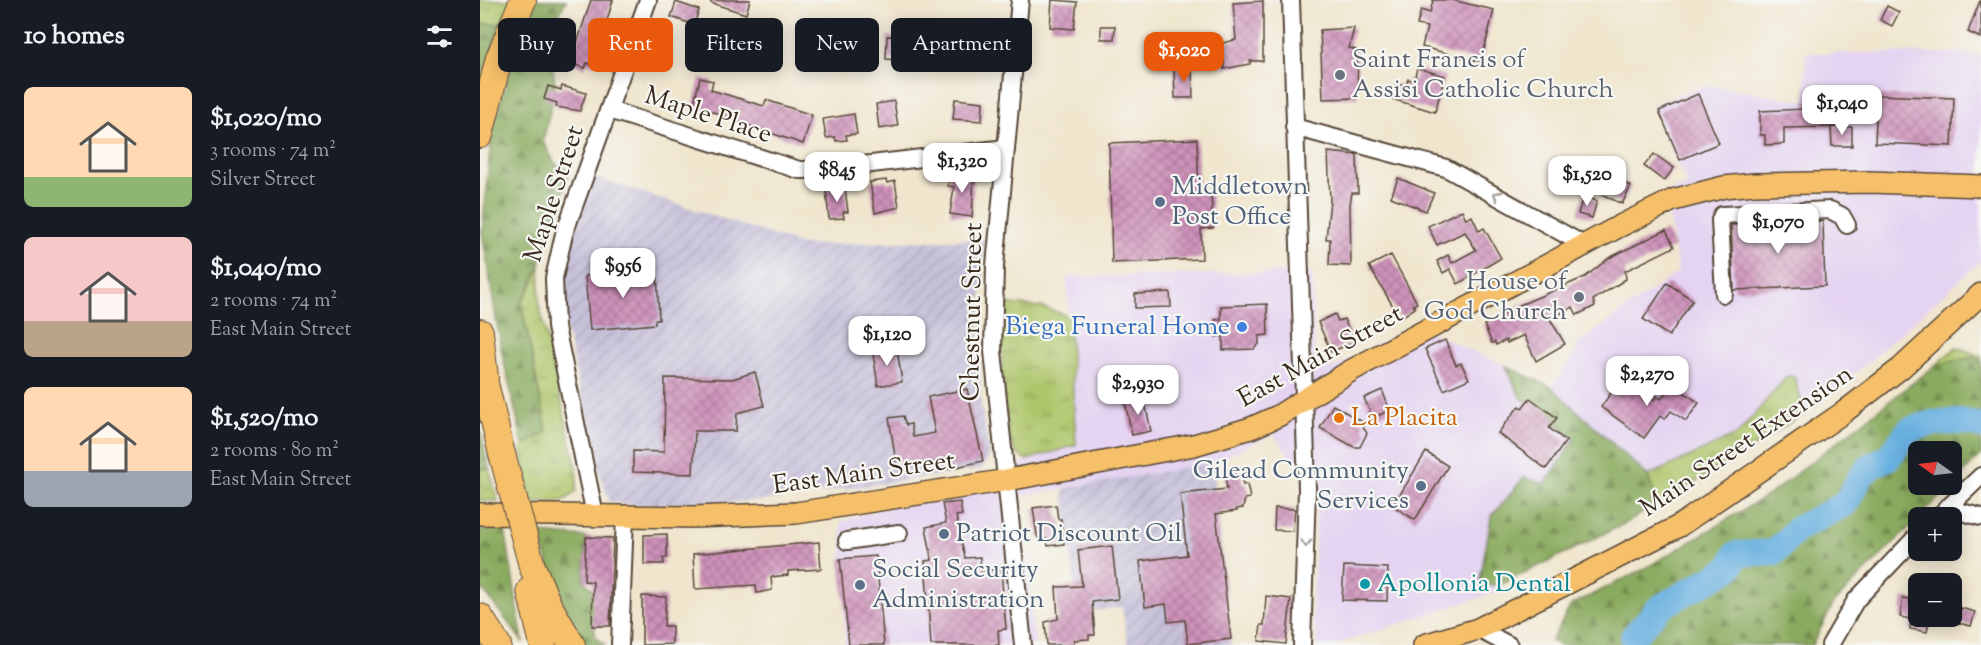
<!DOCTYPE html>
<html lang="en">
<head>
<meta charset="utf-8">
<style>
  :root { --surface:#171b24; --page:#242831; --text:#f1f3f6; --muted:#9ea1a6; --accent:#ea580c }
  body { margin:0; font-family:"Sorts Mill Goudy",serif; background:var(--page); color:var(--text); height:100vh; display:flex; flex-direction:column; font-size:22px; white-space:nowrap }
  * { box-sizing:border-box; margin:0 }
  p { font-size:20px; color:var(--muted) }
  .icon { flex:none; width:33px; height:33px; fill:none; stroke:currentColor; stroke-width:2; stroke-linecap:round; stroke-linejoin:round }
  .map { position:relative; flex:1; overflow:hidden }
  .side { display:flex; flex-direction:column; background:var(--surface); width:480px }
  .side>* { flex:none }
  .guide { position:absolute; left:18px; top:18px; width:570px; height:54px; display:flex; gap:12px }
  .needle { width:39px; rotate:284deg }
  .tools { position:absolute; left:1428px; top:441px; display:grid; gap:12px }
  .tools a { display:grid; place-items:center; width:54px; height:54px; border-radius:9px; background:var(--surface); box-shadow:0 3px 15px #0003; font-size:30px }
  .price { position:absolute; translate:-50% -51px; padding:0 14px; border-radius:12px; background:#fff; color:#222; font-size:20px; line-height:39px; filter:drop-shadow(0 2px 3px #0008) }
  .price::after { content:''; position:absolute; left:50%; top:36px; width:18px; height:14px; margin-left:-9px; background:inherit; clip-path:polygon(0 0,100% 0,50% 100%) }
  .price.on { background:var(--accent); color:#fff }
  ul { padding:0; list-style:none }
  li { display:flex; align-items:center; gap:18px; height:150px; padding:0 24px }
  li span { display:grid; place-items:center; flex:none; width:168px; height:120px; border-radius:9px; color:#555 }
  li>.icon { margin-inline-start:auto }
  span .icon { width:72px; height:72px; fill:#fffc; stroke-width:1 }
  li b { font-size:26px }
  h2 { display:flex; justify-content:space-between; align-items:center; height:72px; padding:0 24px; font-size:26px }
  .chip { padding:0 21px; border-radius:9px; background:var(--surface); box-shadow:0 3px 15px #0003; font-size:21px; line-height:54px }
  .chip.on { background:var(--accent); color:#fff }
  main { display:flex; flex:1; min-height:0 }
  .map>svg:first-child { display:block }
</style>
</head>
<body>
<main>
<section class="side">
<h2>10 homes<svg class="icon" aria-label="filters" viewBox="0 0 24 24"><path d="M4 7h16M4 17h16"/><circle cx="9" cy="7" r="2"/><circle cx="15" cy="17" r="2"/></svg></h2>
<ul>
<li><span style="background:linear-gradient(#ffd9b3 75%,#8fb573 0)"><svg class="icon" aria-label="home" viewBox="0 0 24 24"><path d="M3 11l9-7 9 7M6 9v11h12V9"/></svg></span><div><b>$1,020/mo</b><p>3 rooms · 74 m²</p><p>Silver Street</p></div></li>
<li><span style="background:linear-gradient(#f6c9c9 70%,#b9a48a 0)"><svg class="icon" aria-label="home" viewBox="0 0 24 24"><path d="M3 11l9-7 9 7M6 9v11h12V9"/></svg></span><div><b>$1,040/mo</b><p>2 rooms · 74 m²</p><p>East Main Street</p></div></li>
<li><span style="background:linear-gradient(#ffd9b3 70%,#9aa5b1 0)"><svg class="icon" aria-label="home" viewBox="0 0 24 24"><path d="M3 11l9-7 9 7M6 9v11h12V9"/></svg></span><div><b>$1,520/mo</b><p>2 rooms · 80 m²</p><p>East Main Street</p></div></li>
</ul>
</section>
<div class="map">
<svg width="1501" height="645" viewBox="0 0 1501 645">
  <defs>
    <pattern id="industrial-furrows" width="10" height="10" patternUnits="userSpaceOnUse" patternTransform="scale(1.5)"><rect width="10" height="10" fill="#c6c0d9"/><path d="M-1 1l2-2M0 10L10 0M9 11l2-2" fill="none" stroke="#aba5ba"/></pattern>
    <pattern id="grass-tufts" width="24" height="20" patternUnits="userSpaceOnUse" patternTransform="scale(1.5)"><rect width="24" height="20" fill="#aec66b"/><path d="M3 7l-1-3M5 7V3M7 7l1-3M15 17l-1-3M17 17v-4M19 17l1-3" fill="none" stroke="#8fa157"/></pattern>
    <pattern id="forest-firs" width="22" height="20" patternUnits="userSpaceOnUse" patternTransform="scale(1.5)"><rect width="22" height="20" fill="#8aab5f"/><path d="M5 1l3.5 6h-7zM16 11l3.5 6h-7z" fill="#728b4e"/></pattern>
    <pattern id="building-cross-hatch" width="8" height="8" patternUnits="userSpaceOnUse" patternTransform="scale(1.5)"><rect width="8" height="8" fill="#cf92bb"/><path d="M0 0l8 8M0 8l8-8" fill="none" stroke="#a97797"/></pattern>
  </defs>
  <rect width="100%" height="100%" fill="#f6f6f2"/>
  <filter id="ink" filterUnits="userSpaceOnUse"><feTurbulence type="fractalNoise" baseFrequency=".0167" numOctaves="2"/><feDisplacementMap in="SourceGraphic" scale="12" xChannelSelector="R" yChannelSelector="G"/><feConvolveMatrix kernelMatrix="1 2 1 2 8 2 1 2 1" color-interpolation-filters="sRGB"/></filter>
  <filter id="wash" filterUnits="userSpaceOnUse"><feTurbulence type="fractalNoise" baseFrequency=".008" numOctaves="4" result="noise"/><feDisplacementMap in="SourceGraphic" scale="24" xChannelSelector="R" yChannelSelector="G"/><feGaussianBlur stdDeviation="1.35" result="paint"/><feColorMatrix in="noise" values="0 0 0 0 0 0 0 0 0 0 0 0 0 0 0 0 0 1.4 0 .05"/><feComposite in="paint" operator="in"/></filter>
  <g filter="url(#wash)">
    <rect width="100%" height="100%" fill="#f0e6ce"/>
    <!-- built -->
    <g fill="#e4d3f1">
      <path d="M1326 53H1491L1501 56V261L1356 391 1325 413 1314 376H1307L1258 434 1168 476 1071 387 1097 351 1098 343 1198 272 1186 193 1207 185 1172 105 1226 85 1325 101Z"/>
      <path d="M832 272 835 356 851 369 935 325 1026 366 1040 397 1095 439 999 586 1020 585 1014 593 854 645H838L832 615 838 464 814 463 794 434 729 464 541 496 555 645H365L361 522 596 445 587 277Z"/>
    </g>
    <!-- industrial -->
    <g fill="url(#industrial-furrows)">
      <path d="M115 177 323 245 505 239 499 327 501 404 510 456 501 469 282 501 145 505 129 501 113 451 83 314 84 275 98 219Z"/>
      <path d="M733 463 751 645H648L642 607 598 613 583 489Z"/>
    </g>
    <!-- grass -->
    <g fill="url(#grass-tufts)" stroke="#747844" stroke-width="1.5">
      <path d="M0 0H32L21 24H0Z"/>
      <path d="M60 265 59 304 97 470 96 491C84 505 69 503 51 502L41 450 43 445 67 432 41 302 52 286Z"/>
      <path d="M521 303 561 307 589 316 596 445 547 460C543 458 538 455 535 452 521 430 521 332 521 303Z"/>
      <path d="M1476 347 1501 356V361L1494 357 1456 365Z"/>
      <path d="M1307 376H1314L1325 413 1264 453 1177 504 1168 476 1258 434Z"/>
      <path d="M0 468H9L18 501H0Z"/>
    </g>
    <!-- forest -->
    <g fill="url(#forest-firs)" stroke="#626a3e" stroke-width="1.5" fill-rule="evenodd">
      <path d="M52 0H86L70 34 75 90 63 141 76 165 90 169C76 213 67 263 41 302L67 433 43 445 21 348 2 232 12 130Z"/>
      <path d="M0 24H21L0 84Z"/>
      <path d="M1494 357 1501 361V455L1354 603 1332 645H1080L1071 641 1091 605 1166 568 1290 494 1456 365ZM1438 452H1472V484H1438Z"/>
      <path d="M1026 366 1071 387 1168 476 1177 504 1146 523 1020 585 999 586 1011 517 1044 477 1065 484 1095 439 1040 397Z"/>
      <path d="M0 428 9 468 3 470 0 468Z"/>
      <path d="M25 529 43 642 0 586V530Z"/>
      <path d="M60 533 106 537 104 581 113 590 115 636 125 645H105L103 641C81 604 70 575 60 533Z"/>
    </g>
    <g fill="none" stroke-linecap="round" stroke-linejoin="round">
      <!-- river -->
      <path stroke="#69b0e0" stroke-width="26" d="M1153 637 1179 608 1250 568 1256 554 1295 552 1317 529 1365 504 1381 476 1391 466 1409 457 1429 430 1453 423 1485 422 1501 426"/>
    </g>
    <g id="blocks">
      <!-- building -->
      <g fill="url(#building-cross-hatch)">
        <path d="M111 0H133L114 65 107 63 105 68 84 61 90 44 96 46Z"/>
        <path d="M231 0H270L266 14 231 3Z"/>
        <path d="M572 0 597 2 594 29 570 27Z"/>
        <path d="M953 0H972L1014 10 1001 62 942 47 947 27 937 25 941 10 950 13Z"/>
        <path d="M783 1V61H770V64L744 69V62H734L733 45 756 40 753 3Z"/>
        <path d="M1500 1H1501V38L1488 32Z"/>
        <path d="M196 2 219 10 215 22 210 21 209 23 191 17Z"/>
        <path d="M1407 6 1419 12 1412 26 1400 20Z"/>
        <path d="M621 26H635L634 39H621Z"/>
        <path d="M874 28 869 48 877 50 878 98 843 99 840 30Z"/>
        <path d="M407 36 456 37 455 70 419 69 420 60 406 59Z"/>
        <path d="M712 68 713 98H695L694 69Z"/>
        <path d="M937 68 965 76 955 112 912 99 916 84 926 86 928 79 934 81Z"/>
        <path d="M220 78 233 81 231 90 284 106 286 100 332 115 323 144 244 117 245 115 213 107Z"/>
        <path d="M68 86 81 90 82 86 106 93 100 111 76 107 77 103 64 99Z"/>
        <path d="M1344 93V99L1354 98 1355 127 1304 128V144L1285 145V135H1280V111L1326 109 1325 101H1330V94Z"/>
        <path d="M1218 94 1239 143 1200 160 1179 111Z"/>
        <path d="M1397 95 1474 98 1472 146 1395 143Z"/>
        <path d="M475 99 503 102 502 121 473 119Z"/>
        <path d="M414 101 418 126 399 129 396 104Z"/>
        <path d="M374 114 377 134 366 135 367 140 356 141 355 137 346 138 343 119Z"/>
        <path d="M1351 127H1372V146H1352Z"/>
        <path d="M717 139 719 193H731L733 228 721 229 722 259 632 263 629 143Z"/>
        <path d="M848 152 877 155 878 193H872L870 204 871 266 849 265 850 239H846L850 200Z"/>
        <path d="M1174 154 1194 168 1184 181 1164 166Z"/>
        <path d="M470 173 494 176 492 217 470 214 474 187 468 186Z"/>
        <path d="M1126 174 1151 186 1142 204 1117 192Z"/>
        <path d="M918 178 954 193 946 211 911 197Z"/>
        <path d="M406 180 407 183 415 181 419 207 395 213 390 182Z"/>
        <path d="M365 188 368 212H363L364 218 349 219 346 190Z"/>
        <path d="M1103 196 1117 201 1112 218 1098 214Z"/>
        <path d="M982 210 986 219 992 216 999 231 1004 228 1021 258 978 284 970 269 963 273 957 261 968 255 972 263 996 250 985 232 957 245 948 226Z"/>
        <path d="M1343 221 1345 286 1254 290 1251 225Z"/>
        <path d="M1186 230 1194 247 1145 271 1146 279 1113 300 1115 306 1097 315 1093 307 1070 319 1085 344 1056 361 1044 335 1027 343 1026 340 1016 345 1015 342 1012 343 1004 325 1040 305 1105 277 1129 258Z"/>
        <path d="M911 255 937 303 933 305 935 308 920 318 889 266Z"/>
        <path d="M177 269 179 320H175V324L110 330 105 276Z"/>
        <path d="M1187 283 1213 300 1189 336 1163 319Z"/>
        <path d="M690 292 691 307 655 308V294Z"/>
        <path d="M787 304 788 335 779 336V344L774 349 743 350V336L736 337 735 320 741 319V306Z"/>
        <path d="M855 314 858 321 864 319 874 342 851 352 838 322Z"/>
        <path d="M965 340 976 365 981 363 989 379 964 390 945 349Z"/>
        <path d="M417 349 422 382 398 386 393 353Z"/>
        <path d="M691 367 694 383 677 386 675 370Z"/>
        <path d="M275 372 284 406 257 413 256 431H215L213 474 153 472V451L184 452 185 378 252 379Z"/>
        <path d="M1138 383 1150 391 1154 385 1174 400 1177 396 1181 399 1192 384 1219 403 1206 421 1191 411 1185 419 1180 416 1164 438 1121 407Z"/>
        <path d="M487 389 503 461 459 471 457 462 417 469 409 418 423 416 426 425 431 424 433 437 455 433 448 397Z"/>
        <path d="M902 390 910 410 893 418 884 398Z"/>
        <path d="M664 398 671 431 652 435 645 402Z"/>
        <path d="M1050 398 1077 418 1069 428 1086 441 1066 469 1018 433 1039 406 1042 408Z"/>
        <path d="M853 405 886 424 882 426 887 433 880 447H874L840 428Z"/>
        <path d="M946 452 968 466 935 520 913 506Z"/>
        <path d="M760 467 763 485 767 484 770 498 765 499 763 508 756 509 757 511 736 514 751 639 708 644 705 620 688 622 686 604 665 607 660 561 707 555 700 494 747 489 744 470Z"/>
        <path d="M480 502 482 515 476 516 485 558 500 557 501 571 521 569 526 629 518 630 519 645H451L445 561 452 560 446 527 466 523 462 504Z"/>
        <path d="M576 505 578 519H581L584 544 568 546 567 539H559L557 535 553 508Z"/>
        <path d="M795 508 815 509 813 531 794 530Z"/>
        <path d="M187 534V558H183L184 564H164V535Z"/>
        <path d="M106 537 133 538 130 626H112L113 582 104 581Z"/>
        <path d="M339 542 341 569 308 571V575L291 577 292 590 277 593 276 585 215 589 213 554Z"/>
        <path d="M632 546 638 599 612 602 615 635H609V639L594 640V645H567L565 622 578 619 576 587 602 586 598 550Z"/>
        <path d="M396 556 404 645H369L360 559Z"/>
        <path d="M864 566 908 568 907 601 862 600Z"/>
        <path d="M162 596 186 597 184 626H192V644L162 645Z"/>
        <path d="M786 596 811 599 806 644 779 641 781 625H784Z"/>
        <path d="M1423 598 1438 600V616H1450L1447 632 1430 629 1431 619 1420 617Z"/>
        <path d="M1481 608 1495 612 1491 626 1478 623Z"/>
      </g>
    </g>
  </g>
  <g filter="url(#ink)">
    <use href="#blocks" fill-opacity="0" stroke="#564638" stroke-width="1.5"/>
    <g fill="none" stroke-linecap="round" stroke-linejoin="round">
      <defs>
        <g id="minor">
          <path d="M540 0 515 266 513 351 543 645"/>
          <path d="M811 0 827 489 822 645"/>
          <path d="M129 110 319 170H341L526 148"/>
          <path d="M814 127 966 168 1104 245"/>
          <path d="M1244 294 1240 220 1242 215 1350 210 1362 216 1367 225"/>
          <path d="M1466 508 1501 517"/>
          <path d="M115 515 76 327 74 278 84 234 168 0"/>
          <path d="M1457 518 1501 476"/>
          <path d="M367 541 419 533"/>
          <path d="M998 629 1029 645"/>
          <path d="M140 645 145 516"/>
          <path d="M1350 645 1376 600 1438 535"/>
        </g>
        <g id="major">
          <path d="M0 514 213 517 316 513 528 480 714 445 771 428 798 416 872 370 1138 227 1193 200 1244 187 1274 184 1390 182 1501 186"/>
          <path d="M944 645 998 629 1199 526 1364 412 1421 368 1501 294"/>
        </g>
        <g id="highway">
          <path d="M0 135 19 58 43 0"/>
          <path d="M0 332 5 377"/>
          <path d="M0 362 22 454"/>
          <path d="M52 566 68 604 92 645"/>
          <path d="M50 590 63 645"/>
          <path d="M0 617 18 645"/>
        </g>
      </defs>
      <!-- minor casing -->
      <use href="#minor" stroke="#564638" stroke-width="20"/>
      <!-- major casing -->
      <use href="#major" stroke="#564638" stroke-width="24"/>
      <!-- highway casing -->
      <use href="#highway" stroke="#564638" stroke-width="28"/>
      <!-- minor -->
      <use href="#minor" stroke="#fff" stroke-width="16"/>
      <!-- major -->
      <use href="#major" stroke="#f6c06b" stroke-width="21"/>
      <!-- highway -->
      <use href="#highway" stroke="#f6c06b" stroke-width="26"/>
      <defs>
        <path id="highway-bridge" d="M22 454 52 566"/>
      </defs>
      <!-- highway-bridge casing -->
      <use href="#highway-bridge" stroke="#564638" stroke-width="28" stroke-linecap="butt"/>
      <!-- highway-bridge -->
      <use href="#highway-bridge" stroke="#f6c06b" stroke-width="26"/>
    </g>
    <!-- one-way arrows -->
    <defs><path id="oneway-chevron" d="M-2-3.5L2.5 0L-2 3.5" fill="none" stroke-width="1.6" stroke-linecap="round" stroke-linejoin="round" transform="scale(1.5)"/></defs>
    <g stroke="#a79f9a">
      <use href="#oneway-chevron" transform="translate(1017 195) rotate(-150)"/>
      <use href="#oneway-chevron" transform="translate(826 543) rotate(92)"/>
    </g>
  </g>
  <!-- markers -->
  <g fill="#6b7280" stroke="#f6f6f2" stroke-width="2">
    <circle cx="860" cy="75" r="6"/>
    <circle cx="1099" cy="297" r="6"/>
  </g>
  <g fill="#5c6f8a" stroke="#f6f6f2" stroke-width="2">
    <circle cx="680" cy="202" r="6"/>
    <circle cx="941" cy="486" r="6"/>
    <circle cx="464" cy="534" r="6"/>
    <circle cx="380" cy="585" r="6"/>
  </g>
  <circle fill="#3f7fe0" stroke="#f6f6f2" stroke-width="2" cx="762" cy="327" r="6"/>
  <circle fill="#e8710a" stroke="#f6f6f2" stroke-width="2" cx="859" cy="418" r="6"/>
  <circle fill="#0f9aa8" stroke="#f6f6f2" stroke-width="2" cx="885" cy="584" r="6"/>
  <g text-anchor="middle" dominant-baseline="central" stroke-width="4.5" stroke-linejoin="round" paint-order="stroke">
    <!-- worship labels -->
    <g font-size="26" fill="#5b616d" stroke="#f6f6f2" text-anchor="start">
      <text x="872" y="60">Saint Francis of<tspan x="872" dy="30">Assisi Catholic Church</tspan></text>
      <text x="1087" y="282" text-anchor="end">House of<tspan x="1087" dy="30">God Church</tspan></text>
    </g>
    <!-- street labels -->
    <g font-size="26" fill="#3b2a1e" stroke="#f6f6f2">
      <text transform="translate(228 116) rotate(18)">Maple Place</text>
      <text transform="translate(75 194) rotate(-72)">Maple Street</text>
      <text transform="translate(493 312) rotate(-89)">Chestnut Street</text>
      <text transform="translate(841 357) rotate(-29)">East Main Street</text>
      <text transform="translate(1267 442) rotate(-34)">Main Street Extension</text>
      <text transform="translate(384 474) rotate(-8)">East Main Street</text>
    </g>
    <!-- service labels -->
    <g font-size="26" fill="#4e5e75" stroke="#f6f6f2" text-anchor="start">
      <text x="692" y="187">Middletown<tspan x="692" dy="30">Post Office</tspan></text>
      <text x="929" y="471" text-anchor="end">Gilead Community<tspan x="929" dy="30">Services</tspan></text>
      <text x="476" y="534">Patriot Discount Oil</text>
      <text x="392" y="570">Social Security<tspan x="392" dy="30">Administration</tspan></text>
    </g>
    <!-- shop labels -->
    <g font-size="26" fill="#366cbe" stroke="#f6f6f2" text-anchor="end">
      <text x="750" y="327">Biega Funeral Home</text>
    </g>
    <!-- food labels -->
    <g font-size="26" fill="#c56008" stroke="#f6f6f2" text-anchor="start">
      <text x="871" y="418">La Placita</text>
    </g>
    <!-- culture labels -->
    <g font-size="26" fill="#0d838f" stroke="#f6f6f2" text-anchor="start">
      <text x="897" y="584">Apollonia Dental</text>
    </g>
  </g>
</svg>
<div class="tools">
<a><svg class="needle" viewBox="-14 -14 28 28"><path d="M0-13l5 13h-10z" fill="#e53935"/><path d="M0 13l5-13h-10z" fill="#9ea1a6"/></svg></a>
<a>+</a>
<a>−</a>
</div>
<b class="price on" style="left:704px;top:83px">$1,020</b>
<b class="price" style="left:1362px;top:136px">$1,040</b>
<b class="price" style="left:482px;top:194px">$1,320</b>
<b class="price" style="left:357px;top:203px">$845</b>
<b class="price" style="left:1107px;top:207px">$1,520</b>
<b class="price" style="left:1298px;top:255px">$1,070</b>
<b class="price" style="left:143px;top:299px">$956</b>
<b class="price" style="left:407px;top:367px">$1,120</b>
<b class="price" style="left:1167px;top:407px">$2,270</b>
<b class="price" style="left:658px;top:416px">$2,930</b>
<div class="guide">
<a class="chip">Buy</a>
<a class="chip on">Rent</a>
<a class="chip">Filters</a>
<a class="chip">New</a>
<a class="chip">Apartment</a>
</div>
</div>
</main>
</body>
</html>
